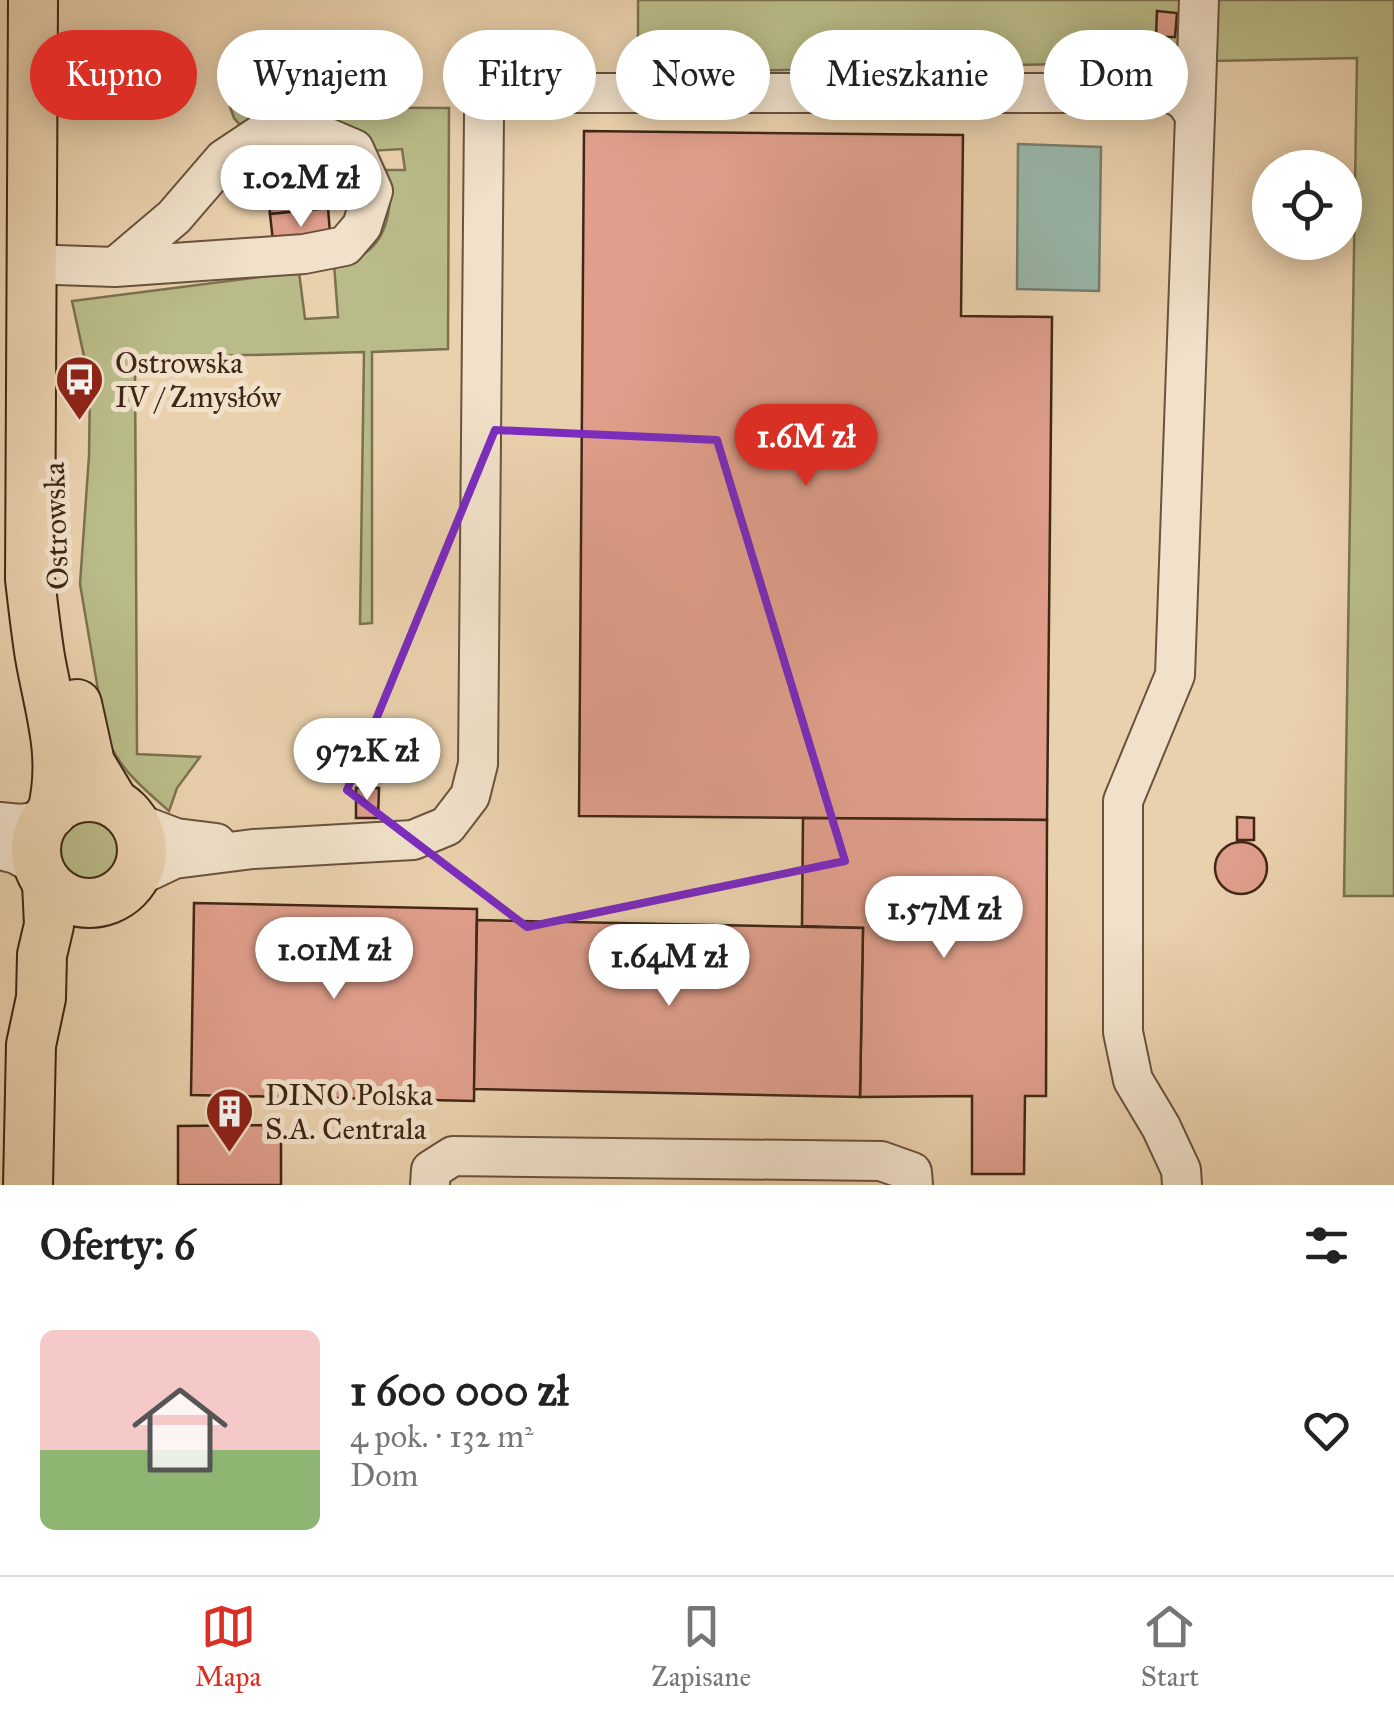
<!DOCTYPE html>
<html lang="pl">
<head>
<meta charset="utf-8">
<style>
  :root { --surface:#fff; --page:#f2f2f2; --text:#222; --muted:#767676; --line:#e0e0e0; --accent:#d93025 }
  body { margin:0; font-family:"IM FELL Great Primer",serif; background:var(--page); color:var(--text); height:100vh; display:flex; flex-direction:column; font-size:38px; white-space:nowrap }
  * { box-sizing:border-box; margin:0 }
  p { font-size:32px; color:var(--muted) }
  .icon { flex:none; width:55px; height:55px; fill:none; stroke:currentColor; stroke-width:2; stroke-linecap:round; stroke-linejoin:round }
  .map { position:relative; height:1185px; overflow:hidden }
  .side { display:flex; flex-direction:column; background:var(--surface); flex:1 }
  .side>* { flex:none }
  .guide { position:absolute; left:30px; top:30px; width:1335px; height:90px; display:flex; gap:20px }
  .controls { position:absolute; left:1252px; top:150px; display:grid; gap:20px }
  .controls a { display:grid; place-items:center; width:110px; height:110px; border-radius:50%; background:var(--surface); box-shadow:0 5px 25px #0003; font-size:50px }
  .price { position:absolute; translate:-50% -85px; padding:0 22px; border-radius:35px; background:#fff; color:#222; font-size:32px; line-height:65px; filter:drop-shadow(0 2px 5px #0008) }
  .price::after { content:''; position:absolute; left:50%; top:60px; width:30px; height:22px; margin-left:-15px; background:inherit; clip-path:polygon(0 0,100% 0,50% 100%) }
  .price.selected { background:var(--accent); color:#fff }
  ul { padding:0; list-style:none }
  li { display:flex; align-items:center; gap:30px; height:250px; padding:0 40px }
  li span { display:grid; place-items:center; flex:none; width:280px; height:200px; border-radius:15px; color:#555 }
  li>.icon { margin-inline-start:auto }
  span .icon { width:120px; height:120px; fill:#fffc; stroke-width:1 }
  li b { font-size:42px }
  h2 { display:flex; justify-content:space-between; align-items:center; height:120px; padding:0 40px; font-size:42px }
  .pill { padding:0 35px; border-radius:45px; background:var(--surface); box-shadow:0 5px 25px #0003; font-size:35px; line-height:90px }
  .pill.selected { background:var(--accent); color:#fff }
  .tabs { display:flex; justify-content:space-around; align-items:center; height:140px; border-top:2px solid var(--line); background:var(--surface); font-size:28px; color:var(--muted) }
  .tabs a { display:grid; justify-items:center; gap:5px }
  .tabs .selected { color:var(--accent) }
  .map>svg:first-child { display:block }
</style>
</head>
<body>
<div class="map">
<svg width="1394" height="1185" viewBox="0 0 1394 1185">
  <rect width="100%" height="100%" fill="#ead1ad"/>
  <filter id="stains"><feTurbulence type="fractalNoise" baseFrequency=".002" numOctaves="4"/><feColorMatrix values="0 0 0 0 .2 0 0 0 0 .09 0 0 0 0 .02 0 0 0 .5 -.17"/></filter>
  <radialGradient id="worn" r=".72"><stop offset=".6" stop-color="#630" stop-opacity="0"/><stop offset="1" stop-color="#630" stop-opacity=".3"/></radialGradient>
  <!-- green -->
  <g fill="#b9bb88" stroke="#7c714f" stroke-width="2.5">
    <path d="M638 0H1394V896H1344L1357 58 638 73Z"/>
    <path d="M230 107 449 108 448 349 372 352V623L360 624 364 352 135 358 137 754 200 757 177 788 169 811C142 787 116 767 105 731L80 584 89 456 90 384 72 301 299 272 305 319 338 317 334 264C344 261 357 259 365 253 390 236 394 197 386 170H405L402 149 368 151 241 126 234 118Z"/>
    <circle cx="85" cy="848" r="34"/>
  </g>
  <!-- water -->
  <path fill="#98b7aa" stroke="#757d6f" stroke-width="2.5" d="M1018 144 1101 147 1099 291 1017 289Z"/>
  <!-- building -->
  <g fill="#e09f8c" stroke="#402716" stroke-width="2.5">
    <path d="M1157 11 1177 13 1175 37H1156Z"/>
    <path d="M584 131 963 135 961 316 1052 317 1047 820 579 816Z"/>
    <path d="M324 170 328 208 270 214 266 176Z"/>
    <path d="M328 208 331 246 274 251 270 214Z"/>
    <path d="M356 788H379L378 818H356Z"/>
    <path d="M1237 817 1254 818V840H1237Z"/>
    <path d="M803 818 1047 820 1046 1096H1025L1024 1174H972V1096L860 1097 863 928 802 926Z"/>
    <circle cx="1241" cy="868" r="26"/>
    <path d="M194 903 477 909 474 1101 191 1095Z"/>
    <path d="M477 920 863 928 860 1097 474 1089Z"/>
    <path d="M281 1125V1185H178V1126Z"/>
  </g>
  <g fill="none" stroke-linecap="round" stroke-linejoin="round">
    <defs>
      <g id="minor">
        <path d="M1195 117 1199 0"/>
        <path d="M56 265 115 267 304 254 345 246 362 226 373 191 354 149 319 134 260 135 224 159 174 217 115 267"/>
        <path d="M0 822 21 824 46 820"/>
        <path d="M134 822 176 838 216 843"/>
        <path d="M0 850 16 854 38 866"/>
        <path d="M136 877 174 859 253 849 413 840 447 826 470 796 478 764 484 114C489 100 495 96 510 93H1168C1183 97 1188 103 1195 117L1175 675 1123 801V1032L1133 1080 1161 1127 1181 1170 1182 1185"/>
        <path d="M430 1185 431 1170 453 1156 881 1161 912 1172 913 1185"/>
      </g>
      <g id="major">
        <path d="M33 0 30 579C33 605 36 632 40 657 50 714 66 755 52 813"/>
        <path d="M77 704 90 763 114 803"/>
        <circle cx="89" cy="850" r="53"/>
        <path d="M28 1185 31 1045 41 998 42 955 49 925 47 883"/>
      </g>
    </defs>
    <!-- minor casing -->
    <use href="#minor" stroke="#6a523c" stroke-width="42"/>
    <!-- major casing -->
    <use href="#major" stroke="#402716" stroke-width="52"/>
    <!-- minor -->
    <use href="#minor" stroke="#f1e1ca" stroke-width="38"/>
    <!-- major -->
    <use href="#major" stroke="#ead1ad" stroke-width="48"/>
  </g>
  <!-- marked area -->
  <path fill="none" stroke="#7b2cbf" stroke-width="8" stroke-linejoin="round" d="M495 430 717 440 845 861 527 927 347 790Z"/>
  <!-- icons -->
  <defs>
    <symbol id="bus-pin" viewBox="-11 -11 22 30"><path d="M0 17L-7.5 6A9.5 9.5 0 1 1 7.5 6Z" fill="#8f2418" stroke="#f1e1ca"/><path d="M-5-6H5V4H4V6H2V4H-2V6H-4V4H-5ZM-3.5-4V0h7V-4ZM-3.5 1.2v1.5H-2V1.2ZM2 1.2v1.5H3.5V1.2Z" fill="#fff"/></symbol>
    <symbol id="building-pin" viewBox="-11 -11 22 30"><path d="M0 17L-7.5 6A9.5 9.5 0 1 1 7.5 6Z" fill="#8f2418" stroke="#f1e1ca"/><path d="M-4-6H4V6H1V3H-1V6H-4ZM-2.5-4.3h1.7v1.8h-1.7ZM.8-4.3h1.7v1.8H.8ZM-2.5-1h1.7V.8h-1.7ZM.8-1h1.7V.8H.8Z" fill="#fff"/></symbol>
  </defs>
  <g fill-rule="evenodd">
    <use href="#bus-pin" x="52" y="352" width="55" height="75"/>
    <use href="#building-pin" x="202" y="1084" width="55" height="75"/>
  </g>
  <g text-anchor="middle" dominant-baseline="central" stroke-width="10" stroke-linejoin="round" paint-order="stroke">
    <!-- poi labels -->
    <g font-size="30" fill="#402716" stroke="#f1e1ca" text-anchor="start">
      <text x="115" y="363">Ostrowska<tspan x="115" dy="34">IV / Zmysłów</tspan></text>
      <text x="265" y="1095">DINO Polska<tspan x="265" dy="34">S.A. Centrala</tspan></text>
    </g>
    <!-- street labels -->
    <g font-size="30" fill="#402716" stroke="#f1e1ca">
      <text transform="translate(56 526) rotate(-92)">Ostrowska</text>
    </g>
  </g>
  <rect width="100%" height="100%" filter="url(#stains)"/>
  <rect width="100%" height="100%" fill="url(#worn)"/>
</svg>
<div class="controls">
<a><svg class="icon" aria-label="locate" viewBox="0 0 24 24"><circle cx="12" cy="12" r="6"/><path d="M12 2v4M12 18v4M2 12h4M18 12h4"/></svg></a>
</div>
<b class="price" style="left:301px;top:230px">1.02M zł</b>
<b class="price selected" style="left:806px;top:489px">1.6M zł</b>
<b class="price" style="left:367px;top:803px">972K zł</b>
<b class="price" style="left:944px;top:961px">1.57M zł</b>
<b class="price" style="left:334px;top:1002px">1.01M zł</b>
<b class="price" style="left:669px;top:1009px">1.64M zł</b>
<div class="guide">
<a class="pill selected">Kupno</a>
<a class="pill">Wynajem</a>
<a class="pill">Filtry</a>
<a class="pill">Nowe</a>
<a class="pill">Mieszkanie</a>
<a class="pill">Dom</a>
</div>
</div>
<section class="side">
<h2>Oferty: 6<svg class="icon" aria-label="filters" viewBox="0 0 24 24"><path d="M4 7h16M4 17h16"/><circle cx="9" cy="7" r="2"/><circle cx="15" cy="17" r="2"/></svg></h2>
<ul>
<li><span style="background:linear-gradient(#f6c9c9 60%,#8fb573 0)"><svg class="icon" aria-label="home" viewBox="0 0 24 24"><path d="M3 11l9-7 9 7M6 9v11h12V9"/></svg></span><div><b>1 600 000 zł</b><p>4 pok. · 132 m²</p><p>Dom</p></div><svg class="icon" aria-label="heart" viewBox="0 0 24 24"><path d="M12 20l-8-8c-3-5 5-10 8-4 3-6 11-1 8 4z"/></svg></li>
</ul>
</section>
<nav class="tabs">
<a class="selected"><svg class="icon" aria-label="map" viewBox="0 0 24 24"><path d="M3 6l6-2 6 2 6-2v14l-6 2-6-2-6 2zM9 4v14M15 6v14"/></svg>Mapa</a>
<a><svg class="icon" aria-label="saved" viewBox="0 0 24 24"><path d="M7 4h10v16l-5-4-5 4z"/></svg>Zapisane</a>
<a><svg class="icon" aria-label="home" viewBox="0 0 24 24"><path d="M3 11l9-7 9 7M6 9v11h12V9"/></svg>Start</a>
</nav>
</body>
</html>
